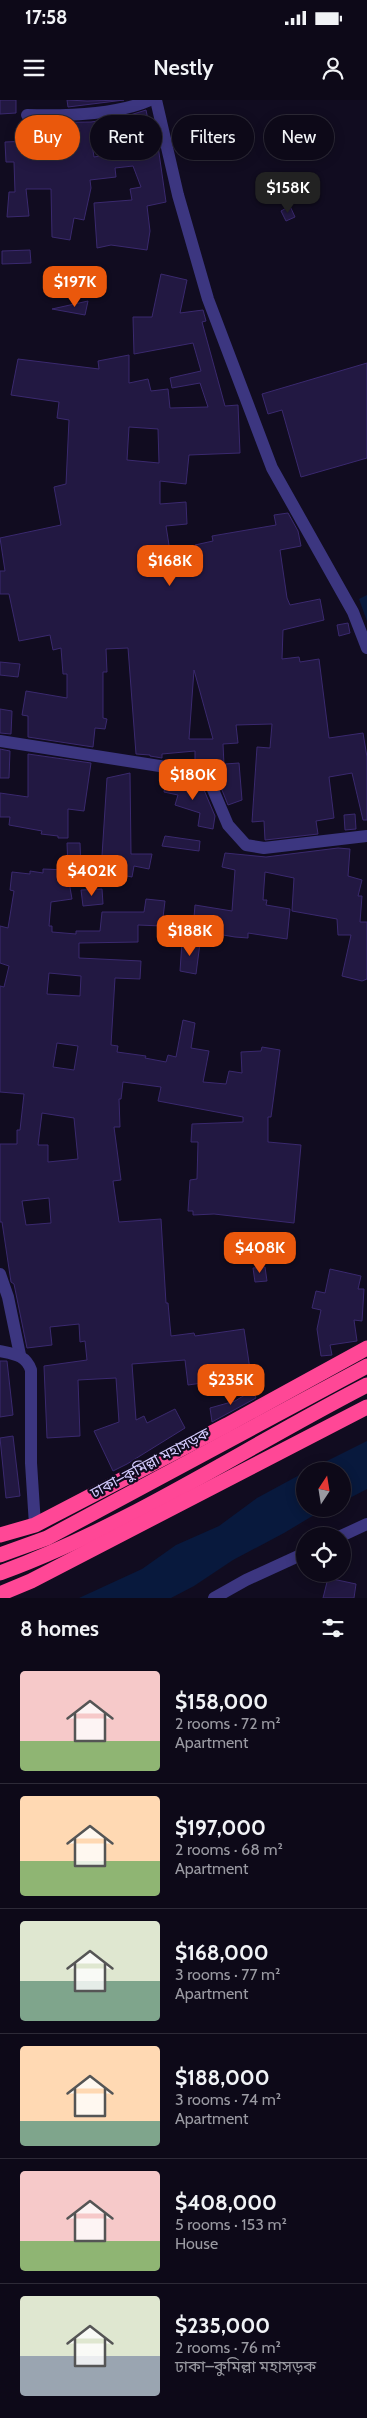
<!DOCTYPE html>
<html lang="en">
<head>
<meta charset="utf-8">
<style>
  :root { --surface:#0d0918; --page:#1b1725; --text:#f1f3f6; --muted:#9a9aa2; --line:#2d2a37; --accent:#ea580c }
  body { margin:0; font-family:Cabin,"Noto Sans Bengali",sans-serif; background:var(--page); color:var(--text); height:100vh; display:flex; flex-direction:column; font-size:19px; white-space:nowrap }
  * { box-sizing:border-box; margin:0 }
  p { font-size:16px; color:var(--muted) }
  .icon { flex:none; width:28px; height:28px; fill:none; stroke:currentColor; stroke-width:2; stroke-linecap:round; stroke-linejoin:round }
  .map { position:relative; height:1498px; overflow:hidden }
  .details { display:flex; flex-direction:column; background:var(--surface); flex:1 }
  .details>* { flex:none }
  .top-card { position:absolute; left:15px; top:15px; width:338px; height:45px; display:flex; gap:10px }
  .needle { width:32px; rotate:12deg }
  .controls { position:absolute; left:296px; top:1362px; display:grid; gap:10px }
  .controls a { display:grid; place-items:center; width:55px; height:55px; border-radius:50%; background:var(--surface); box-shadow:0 2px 12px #0003,0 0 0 1px var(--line); font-size:25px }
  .price { position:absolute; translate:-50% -42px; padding:0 11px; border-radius:10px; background:var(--accent); color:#fff; font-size:16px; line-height:32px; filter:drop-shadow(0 1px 2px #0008) }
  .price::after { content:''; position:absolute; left:50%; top:30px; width:15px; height:11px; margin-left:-8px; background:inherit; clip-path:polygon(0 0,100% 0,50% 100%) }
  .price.selected { background:#222; color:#fff }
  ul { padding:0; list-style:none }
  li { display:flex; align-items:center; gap:15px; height:125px; padding:0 20px }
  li+li { border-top:1px solid var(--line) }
  li span { display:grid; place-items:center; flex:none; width:140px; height:100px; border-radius:5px; color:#555 }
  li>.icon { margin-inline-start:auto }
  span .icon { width:60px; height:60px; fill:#fffc; stroke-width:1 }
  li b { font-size:21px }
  h2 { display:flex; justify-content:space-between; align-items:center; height:60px; padding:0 20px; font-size:21px }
  .chip { padding:0 18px; border-radius:22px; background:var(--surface); box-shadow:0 2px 12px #0003,0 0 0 1px var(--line); font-size:18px; line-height:45px }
  .chip.selected { background:var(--accent); color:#fff }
  .status { display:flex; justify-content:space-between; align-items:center; height:35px; padding:0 25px; background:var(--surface); direction:ltr }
  .status svg { height:14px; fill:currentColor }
  header { display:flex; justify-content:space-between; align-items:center; height:65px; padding:0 20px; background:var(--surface); font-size:22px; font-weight:600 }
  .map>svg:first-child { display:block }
</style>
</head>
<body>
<div class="status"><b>17:58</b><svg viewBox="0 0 49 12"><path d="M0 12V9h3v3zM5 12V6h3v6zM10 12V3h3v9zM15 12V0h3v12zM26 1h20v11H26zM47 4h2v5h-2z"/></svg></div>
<header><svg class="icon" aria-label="menu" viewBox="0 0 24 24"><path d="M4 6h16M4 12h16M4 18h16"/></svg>Nestly<svg class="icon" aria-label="person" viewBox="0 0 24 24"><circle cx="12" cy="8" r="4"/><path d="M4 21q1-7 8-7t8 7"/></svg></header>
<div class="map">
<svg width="367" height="1498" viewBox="0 0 367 1498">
  <rect width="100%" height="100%" fill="#110c20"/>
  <!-- water -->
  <g fill="#08193d">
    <path d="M367 495V521L359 499Z"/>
    <path d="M367 1341V1389L346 1400 343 1401 342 1371H307Z"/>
    <path d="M305 1372V1409H324L284 1433 233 1460 194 1486 171 1498H79L142 1469 176 1445 219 1426 257 1398Z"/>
  </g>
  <!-- building -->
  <g fill="#221842" stroke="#3a296e" fill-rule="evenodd">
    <path d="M0 0H16V13L0 14Z"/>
    <path d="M67 0 87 1 124 0 68 7Z"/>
    <path d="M146 10 150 29 92 44 94 57 158 46 166 102 147 106 150 131 147 150 111 145 97 148 94 103 132 100 130 89 141 87 133 66 115 68 116 77 90 80 91 88 84 120 74 118 70 140 52 137 51 89H26L29 116 7 117 9 92H15L14 62H6L5 42 29 41V23L91 22 124 17Z"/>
    <path d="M290 106 295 117 286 121 281 111Z"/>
    <path d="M30 150 31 163 2 164V151Z"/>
    <path d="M161 174 187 180 180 213 203 210 206 221 202 222 225 306 238 305 240 353 189 355 186 384 160 381V404L186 402 187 424 166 426 172 464 198 460 195 445 213 441 212 436 276 425 274 415 288 413 298 431 301 446 280 450 287 498 290 505 320 499 324 520 283 530 282 559 299 557 300 562 319 559 329 638 363 633 367 657V720H363L352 673 329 677 334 718 316 721 318 734 265 740 264 721 252 722 257 647 270 648 272 624 236 625 238 643 223 644 224 665 195 664V651L162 654V658L150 656V655L136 654 128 548 106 549 107 572H103V618L107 619 105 629 95 628 93 647 28 637V616L22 615 26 591 67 598V574H63L61 548 53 550 50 535 19 541 9 494H0V471H5L0 438 61 425 54 387 66 384 69 320 57 318 59 302 11 295 18 259 99 269 98 261 129 255V283L148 279 151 291 168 289 170 308 208 307 200 283 172 288 170 278 201 271 193 243 134 254 133 217H152ZM129 327 158 329 159 363 127 360ZM194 570 213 639H189Z"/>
    <path d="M88 201 85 215 52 209Z"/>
    <path d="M367 263V358L301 377 282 310 268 314 262 294Z"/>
    <path d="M348 523 350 533 339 536 337 525Z"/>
    <path d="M0 562 20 564 18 577 0 575Z"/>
    <path d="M0 609 12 611 11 634 0 633Z"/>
    <path d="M0 649 10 651 9 678H0Z"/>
    <path d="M28 654 91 663 84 711 68 709V738H58V736L41 734 42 731 9 725 10 717H0V693L28 697Z"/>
    <path d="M239 663 242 700 228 705 220 685 225 683V664Z"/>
    <path d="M130 673 131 754H152L149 769 134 766 132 777 101 771 107 678Z"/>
    <path d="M166 680 199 685 204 690 215 716 213 729 198 726 200 713 175 705 178 695 164 692Z"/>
    <path d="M355 714 356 729 345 730 344 715Z"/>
    <path d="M165 736 200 741 199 751 162 746Z"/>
    <path d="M67 743H80L81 768H68Z"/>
    <path d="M338 748 350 749 348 776 362 780 358 796H362L360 822H367V879L362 881 342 876 351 835H338L337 819 292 811 294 778 265 772 263 800H267L266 805 290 809 287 839 248 833V838L235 837 193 830 195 805 232 811 235 770 222 767 225 753 266 757Z"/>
    <path d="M43 769 67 770 72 799 51 802 49 826H52V832L76 834V831H100L102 812H144L146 799 165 801 162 826 138 825V842L79 843V858L141 861 140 879 115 878 111 945 118 946 117 952 146 956 145 958 166 962 168 955 176 957 183 920 195 923 191 948 209 951 203 982 226 984 229 971 242 973 241 952 261 951 262 947 280 950 271 1017H268V1042L301 1045 294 1123 214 1114 193 1115V1111H188L190 1080 197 1079 198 1042H191L192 1024 243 1022V1017L158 1001 161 987 123 982 121 999H119L120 1027H114L121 1080 113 1081 119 1122 161 1119 166 1203H168L171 1236 194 1233 195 1236 244 1229 251 1276 188 1285 185 1260 132 1264 136 1320 144 1316 147 1323 175 1309 185 1328 127 1364 113 1371 94 1331 119 1322 116 1278 78 1280 80 1336 47 1338 44 1266 87 1260 85 1241 80 1242 79 1224 50 1227 52 1245 27 1248 14 1184 11 1182 2 1122H0V1044H17V1030H20L24 994 0 992V886L4 887 9 866 0 863V826L8 828 14 791 10 790 12 772 30 774V771L43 773ZM49 873 81 876 80 896 47 894ZM57 943 78 946 74 970 53 967ZM42 1013 74 1018 78 1059 48 1062V1045H38ZM49 1098 51 1123 26 1125 22 1101Z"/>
    <path d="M102 789 103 804 83 806 81 790Z"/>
    <path d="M182 842 200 843 196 874 180 871Z"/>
    <path d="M265 1167 267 1181 255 1182 253 1168Z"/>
    <path d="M330 1169 361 1176 358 1189H364L362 1221 354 1220 357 1241 330 1245 332 1255 321 1256 317 1229 321 1210 312 1208 316 1191 325 1193Z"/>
    <path d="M0 1261H7L13 1315 0 1317Z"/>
    <path d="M253 1290 256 1298 212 1322 210 1308 235 1301Z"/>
    <path d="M13 1336 20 1396 6 1398 0 1338Z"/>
    <path d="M328 1478 356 1484 354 1498H323Z"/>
  </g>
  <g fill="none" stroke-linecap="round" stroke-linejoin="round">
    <!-- minor -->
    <g stroke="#3c3680" stroke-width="12">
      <path d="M156 0 178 95 208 199 272 368 353 512 367 548"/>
      <path d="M27 15C63 16 117 15 150 0"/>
      <path d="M0 641 166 667 202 677 211 685 228 725 246 745 264 748 367 736"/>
      <path d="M0 1174 8 1197 20 1255"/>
      <path d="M0 1251C14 1254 26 1255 31 1270V1363L35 1425"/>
      <path d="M341 1436 367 1424"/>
      <path d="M214 1498 246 1480 305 1453"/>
    </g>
    <!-- highway -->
    <g stroke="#ff4796" stroke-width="15">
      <path d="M0 1435 35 1425 227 1325 367 1248"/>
      <path d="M0 1455 47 1438 367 1266"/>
      <path d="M0 1473C131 1425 244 1348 367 1285"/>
      <path d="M0 1494 31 1481 367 1307"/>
    </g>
  </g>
  <g text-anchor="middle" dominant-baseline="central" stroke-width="4.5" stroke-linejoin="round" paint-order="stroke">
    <!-- street labels -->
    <g font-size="15" fill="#d4ccff" stroke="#110c20">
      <text transform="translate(150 1363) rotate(-28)">ঢাকা–কুমিল্লা মহাসড়ক</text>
    </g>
  </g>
</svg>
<div class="controls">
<a><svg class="needle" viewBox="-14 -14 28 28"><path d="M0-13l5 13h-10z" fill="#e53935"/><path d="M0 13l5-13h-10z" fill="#9a9aa2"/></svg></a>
<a><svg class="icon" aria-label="locate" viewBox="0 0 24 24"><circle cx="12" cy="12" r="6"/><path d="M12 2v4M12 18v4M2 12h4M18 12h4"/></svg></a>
</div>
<b class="price selected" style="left:288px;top:114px">$158K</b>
<b class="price" style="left:75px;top:208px">$197K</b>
<b class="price" style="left:170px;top:487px">$168K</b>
<b class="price" style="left:193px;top:701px">$180K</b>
<b class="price" style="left:92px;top:797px">$402K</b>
<b class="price" style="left:190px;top:857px">$188K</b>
<b class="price" style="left:260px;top:1174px">$408K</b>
<b class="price" style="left:231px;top:1306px">$235K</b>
<div class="top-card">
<a class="chip selected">Buy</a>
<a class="chip">Rent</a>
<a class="chip">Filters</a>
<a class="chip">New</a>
</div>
</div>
<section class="details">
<h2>8 homes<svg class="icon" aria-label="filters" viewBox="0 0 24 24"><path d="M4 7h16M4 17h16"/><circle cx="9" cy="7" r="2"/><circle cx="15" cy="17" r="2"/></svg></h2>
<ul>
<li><span style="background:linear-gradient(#f6c9c9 70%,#8fb573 0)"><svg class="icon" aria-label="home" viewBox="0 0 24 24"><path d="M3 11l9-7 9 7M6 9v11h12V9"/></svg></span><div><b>$158,000</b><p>2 rooms · 72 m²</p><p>Apartment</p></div></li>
<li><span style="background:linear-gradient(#ffd9b3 65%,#8fb573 0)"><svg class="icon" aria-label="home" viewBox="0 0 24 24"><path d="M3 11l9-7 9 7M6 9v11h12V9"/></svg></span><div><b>$197,000</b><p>2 rooms · 68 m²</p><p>Apartment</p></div></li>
<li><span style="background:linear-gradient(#dfe7d0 60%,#7fa58c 0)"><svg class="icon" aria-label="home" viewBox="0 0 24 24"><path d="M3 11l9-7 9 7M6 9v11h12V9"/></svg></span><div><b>$168,000</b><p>3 rooms · 77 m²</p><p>Apartment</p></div></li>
<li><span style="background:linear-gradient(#ffd9b3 75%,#7fa58c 0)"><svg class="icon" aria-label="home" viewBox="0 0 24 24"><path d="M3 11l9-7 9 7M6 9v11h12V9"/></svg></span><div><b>$188,000</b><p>3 rooms · 74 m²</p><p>Apartment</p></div></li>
<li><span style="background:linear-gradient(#f6c9c9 70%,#8fb573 0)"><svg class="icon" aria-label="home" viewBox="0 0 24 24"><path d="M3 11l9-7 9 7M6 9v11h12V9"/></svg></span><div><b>$408,000</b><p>5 rooms · 153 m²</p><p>House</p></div></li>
<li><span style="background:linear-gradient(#dfe7d0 60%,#9aa5b1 0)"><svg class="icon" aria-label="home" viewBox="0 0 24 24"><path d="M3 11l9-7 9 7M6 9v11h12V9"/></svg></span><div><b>$235,000</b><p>2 rooms · 76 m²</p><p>ঢাকা–কুমিল্লা মহাসড়ক</p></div></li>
</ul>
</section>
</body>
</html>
